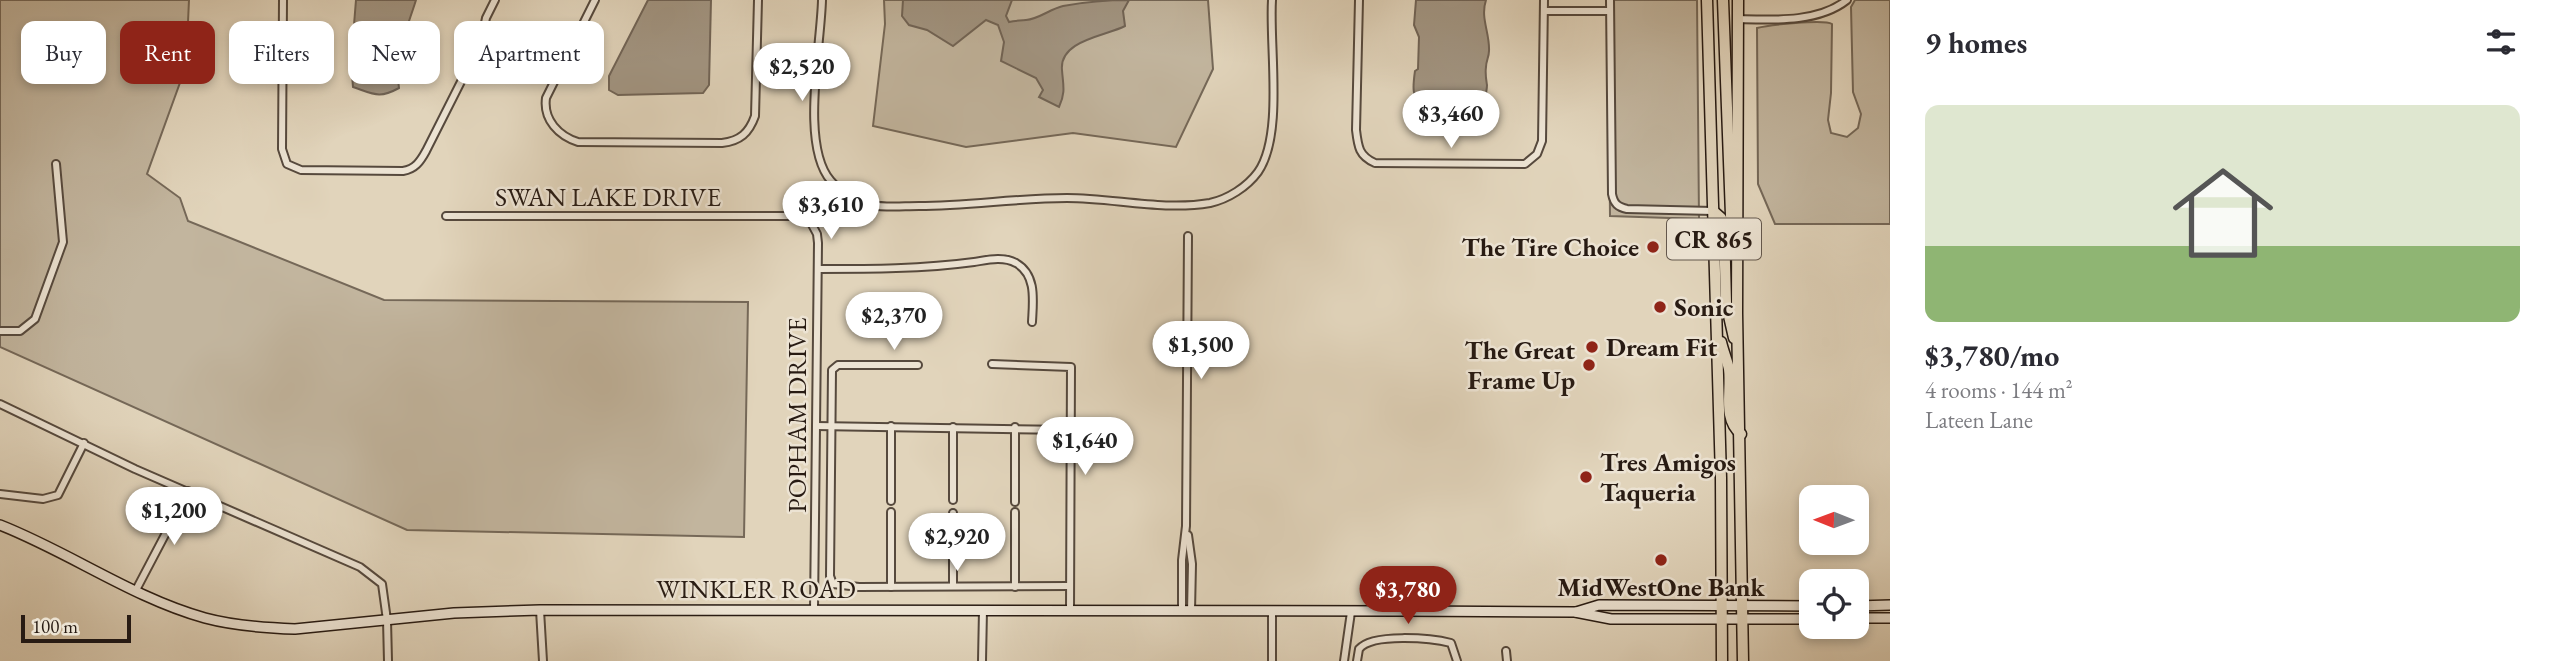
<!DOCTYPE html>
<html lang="en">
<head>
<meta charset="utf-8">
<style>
  :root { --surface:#fff; --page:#f2f2f3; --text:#2b2b33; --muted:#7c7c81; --line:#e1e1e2; --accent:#8f2418 }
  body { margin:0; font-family:"EB Garamond",serif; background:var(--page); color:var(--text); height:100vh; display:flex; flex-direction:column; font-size:26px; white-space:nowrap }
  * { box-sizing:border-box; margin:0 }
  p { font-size:23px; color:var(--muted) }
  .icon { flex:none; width:38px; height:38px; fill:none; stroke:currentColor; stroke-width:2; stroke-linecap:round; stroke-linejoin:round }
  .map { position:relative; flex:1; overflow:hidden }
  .sheet { display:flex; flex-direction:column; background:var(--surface); width:665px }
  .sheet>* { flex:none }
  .hud { position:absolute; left:21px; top:21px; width:665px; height:63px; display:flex; gap:14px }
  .needle { width:46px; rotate:271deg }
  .controls { position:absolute; left:1799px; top:485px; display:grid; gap:14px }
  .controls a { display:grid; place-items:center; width:70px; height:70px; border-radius:14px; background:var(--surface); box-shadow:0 4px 10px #0003; font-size:35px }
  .scale { position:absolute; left:21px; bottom:18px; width:110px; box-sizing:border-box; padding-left:7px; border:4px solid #281b13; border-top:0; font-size:19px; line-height:24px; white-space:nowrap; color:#281b13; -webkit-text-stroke:5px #ece3d3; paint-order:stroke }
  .price { position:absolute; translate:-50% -60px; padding:0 16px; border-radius:24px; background:#fff; color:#222; font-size:23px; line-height:46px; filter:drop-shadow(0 2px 4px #0008) }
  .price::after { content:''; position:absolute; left:50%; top:42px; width:21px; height:16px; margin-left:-10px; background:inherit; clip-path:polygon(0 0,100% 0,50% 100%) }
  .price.active { background:var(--accent); color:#fff }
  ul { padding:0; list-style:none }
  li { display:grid; align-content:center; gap:14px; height:371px; padding:0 35px }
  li+li { border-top:2px solid var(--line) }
  li span { display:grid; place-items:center; height:217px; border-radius:14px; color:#555 }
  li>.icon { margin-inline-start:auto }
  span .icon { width:126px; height:126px; fill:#fffc; stroke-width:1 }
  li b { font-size:30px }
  h2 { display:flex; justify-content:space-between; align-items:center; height:84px; padding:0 35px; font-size:30px }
  .pill { padding:0 24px; border-radius:14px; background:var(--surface); box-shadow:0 4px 10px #0003; font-size:24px; line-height:63px }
  .pill.active { background:var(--accent); color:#fff }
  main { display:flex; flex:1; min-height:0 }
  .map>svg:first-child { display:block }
</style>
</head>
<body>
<main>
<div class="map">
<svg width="1890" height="661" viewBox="0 0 1890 661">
  <rect width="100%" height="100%" fill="#e1d4bb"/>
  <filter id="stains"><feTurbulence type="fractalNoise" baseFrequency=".00286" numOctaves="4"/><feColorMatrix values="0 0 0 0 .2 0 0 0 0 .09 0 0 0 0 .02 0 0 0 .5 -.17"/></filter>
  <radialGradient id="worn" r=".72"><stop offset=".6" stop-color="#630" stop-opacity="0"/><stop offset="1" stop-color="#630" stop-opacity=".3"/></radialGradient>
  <!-- green -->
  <g fill="#c2b59e" stroke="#756858" stroke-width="2">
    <path d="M0 0H189L186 66 147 174 180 198 188 221 384 300 748 302 744 537 407 530 0 347Z"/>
    <path d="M884 0H1208L1213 69 1176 147 1073 133 966 147 873 126 885 24Z"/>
    <path d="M1608 0H1697L1699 219 1610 216Z"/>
    <path d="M1855 0H1890V224H1775L1758 184 1757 28C1768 25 1824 19 1832 24L1831 93 1828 120 1831 133 1847 137 1858 128 1861 114 1853 92 1851 7Z"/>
  </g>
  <!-- water -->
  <g fill="#a29582" stroke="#716456" stroke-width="2">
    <path d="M356 0H416C407 29 394 56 399 88 379 99 374 94 353 87L351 62Z"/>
    <path d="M648 0H711L709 85 703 93 618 95 609 90V76Z"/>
    <path d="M903 0H1012L1006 16 1009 22C1016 20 1020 21 1026 20 1039 19 1050 9 1063 6 1085 2 1105 0 1129 0L1123 11 1125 26C1106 36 1059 40 1062 70 1063 85 1066 92 1059 107L1039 97 1043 90 1036 78 1001 61 1004 42 998 25 986 20 953 46 927 30 909 25 902 16Z"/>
    <path d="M1416 0H1486C1480 18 1490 33 1489 51 1489 57 1486 61 1486 67 1485 74 1486 79 1487 85 1487 90 1485 95 1486 101L1478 109 1474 110 1465 123 1454 121 1451 115 1452 111 1445 106 1423 108C1411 98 1413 85 1415 71L1418 69 1419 37 1414 25Z"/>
  </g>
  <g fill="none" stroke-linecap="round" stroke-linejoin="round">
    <defs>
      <g id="street">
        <path d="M283 0 282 149 287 164 301 170 403 171C415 169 420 162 426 151L481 42 486 18 495 0"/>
        <path d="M595 0 546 98C543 120 559 136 578 142L722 143C740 141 749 133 755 116L758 0"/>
        <path d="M822 0C821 46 800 146 831 181 842 194 855 202 871 205 887 208 903 206 919 206 968 206 1018 198 1067 198 1114 198 1163 211 1210 203 1228 199 1247 187 1258 172 1284 135 1269 46 1272 0"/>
        <path d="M1359 0 1356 130C1358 147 1359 156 1375 163L1525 164 1537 154 1542 141 1544 0"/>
        <path d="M1610 0 1612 194C1614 204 1618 207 1627 209L1713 211"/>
        <path d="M1544 11H1610"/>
        <path d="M1738 19C1773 20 1818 23 1847 0"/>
        <path d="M446 216H794L810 221 817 234 818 243 814 610"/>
        <path d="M818 269C870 269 922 269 974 262 987 260 1003 256 1016 263 1037 275 1033 301 1032 322"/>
        <path d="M0 331H20L35 319 63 242 56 164"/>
        <path d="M992 364 1071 367 1070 610"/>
        <path d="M918 365H838L832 370 830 576 833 584 859 587 1070 586"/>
        <path d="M0 404 135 469 360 567 382 584 387 620 388 661"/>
        <path d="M816 426 1070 430"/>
        <path d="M891 426V501"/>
        <path d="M953 427V500"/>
        <path d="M0 494 43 499 58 495 84 443"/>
        <path d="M1015 502V427"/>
        <path d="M891 512V587"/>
        <path d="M1188 535 1192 564 1191 611"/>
        <path d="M953 586V513"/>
        <path d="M1015 587V512"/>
        <path d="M136 590 188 491"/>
        <path d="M540 610 543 661"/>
        <path d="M1182 611V560L1186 526 1188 236"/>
        <path d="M1506 651 1507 661"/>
        <path d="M982 661 983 610"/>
        <path d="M1272 661V611"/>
        <path d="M1344 661 1351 612"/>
        <path d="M1357 661 1359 649C1372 633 1431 638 1451 643L1457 661"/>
      </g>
      <g id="secondary">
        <path d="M0 525C69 552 133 598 205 618 235 626 264 628 295 629L454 613 540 610 1405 611 1575 612 1611 619H1811"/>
        <path d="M1857 606 1890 605"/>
        <path d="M1576 612 1599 605 1811 606"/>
        <path d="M1857 618H1890"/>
      </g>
      <g id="primary">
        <path d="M1707 0 1721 478 1722 661"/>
        <path d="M1723 0 1732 242"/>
        <path d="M1738 0 1737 313 1743 661"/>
        <path d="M1713 211 1721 218 1724 226 1726 303 1734 338"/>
        <path d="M1721 342C1723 351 1727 360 1729 369 1732 392 1722 418 1741 434"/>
      </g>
    </defs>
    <!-- street casing -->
    <use href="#street" stroke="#56493d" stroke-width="10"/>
    <!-- secondary casing -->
    <use href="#secondary" stroke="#281b13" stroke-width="12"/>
    <!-- primary casing -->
    <use href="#primary" stroke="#281b13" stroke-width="13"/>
    <!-- street -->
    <use href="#street" stroke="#ece3d3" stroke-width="6"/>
    <!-- secondary -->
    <use href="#secondary" stroke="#ece3d3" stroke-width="9"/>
    <!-- primary -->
    <use href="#primary" stroke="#e1d4bb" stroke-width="10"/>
  </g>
  <!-- markers -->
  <g fill="#8f2418" stroke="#ece3d3" stroke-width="2.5">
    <circle cx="1653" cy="247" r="7"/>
    <circle cx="1660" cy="307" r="7"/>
    <circle cx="1592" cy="347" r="7"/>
    <circle cx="1589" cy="365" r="7"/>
    <circle cx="1586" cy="477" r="7"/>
    <circle cx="1661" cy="560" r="7"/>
  </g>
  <g text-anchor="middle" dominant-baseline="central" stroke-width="5" stroke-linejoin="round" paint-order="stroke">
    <!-- shield labels -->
    <rect fill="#ece3d3" stroke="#63574d" stroke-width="2" x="1667" y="218.5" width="94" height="41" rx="5"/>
    <g font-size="24" font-weight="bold" fill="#281b13">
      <text x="1714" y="239">CR 865</text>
    </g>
    <!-- street labels -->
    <g font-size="26" fill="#281b13" stroke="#ece3d3">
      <text x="608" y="197">SWAN LAKE DRIVE</text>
      <text transform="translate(797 415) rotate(-90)">POPHAM DRIVE</text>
      <text x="756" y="589">WINKLER ROAD</text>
    </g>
    <!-- poi labels -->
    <g font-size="26" font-weight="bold" fill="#281b13" stroke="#ece3d3" text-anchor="start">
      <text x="1639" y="247" text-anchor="end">The Tire Choice</text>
      <text x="1674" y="307">Sonic</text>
      <text x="1606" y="347">Dream Fit</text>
      <text x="1575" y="350" text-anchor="end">The Great<tspan x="1575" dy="30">Frame Up</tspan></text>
      <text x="1600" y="462">Tres Amigos<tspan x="1600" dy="30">Taqueria</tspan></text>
      <text x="1661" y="587" text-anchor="middle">MidWestOne Bank</text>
    </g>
  </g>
  <rect width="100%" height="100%" filter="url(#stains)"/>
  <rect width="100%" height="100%" fill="url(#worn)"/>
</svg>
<div class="controls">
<a><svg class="needle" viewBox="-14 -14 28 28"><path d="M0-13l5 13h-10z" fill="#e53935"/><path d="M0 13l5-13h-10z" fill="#7c7c81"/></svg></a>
<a><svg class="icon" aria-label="locate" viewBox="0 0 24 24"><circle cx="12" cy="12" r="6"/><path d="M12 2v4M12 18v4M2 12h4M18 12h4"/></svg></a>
</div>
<div class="scale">100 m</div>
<b class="price" style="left:802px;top:103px">$2,520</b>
<b class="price" style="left:1451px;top:150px">$3,460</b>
<b class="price" style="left:831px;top:241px">$3,610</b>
<b class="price" style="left:894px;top:352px">$2,370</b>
<b class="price" style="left:1201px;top:381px">$1,500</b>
<b class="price" style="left:1085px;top:477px">$1,640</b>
<b class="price" style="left:174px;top:547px">$1,200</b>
<b class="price" style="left:957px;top:573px">$2,920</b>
<b class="price active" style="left:1408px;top:626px">$3,780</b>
<div class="hud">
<a class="pill">Buy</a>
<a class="pill active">Rent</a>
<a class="pill">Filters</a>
<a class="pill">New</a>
<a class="pill">Apartment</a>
</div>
</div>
<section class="sheet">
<h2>9 homes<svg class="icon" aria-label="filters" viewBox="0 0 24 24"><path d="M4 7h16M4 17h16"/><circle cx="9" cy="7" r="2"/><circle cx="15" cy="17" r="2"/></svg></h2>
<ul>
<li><span style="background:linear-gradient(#dfe7d0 65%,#8fb573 0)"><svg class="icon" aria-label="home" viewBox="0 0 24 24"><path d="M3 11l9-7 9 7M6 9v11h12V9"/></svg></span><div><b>$3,780/mo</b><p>4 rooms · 144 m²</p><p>Lateen Lane</p></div></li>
</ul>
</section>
</main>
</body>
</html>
